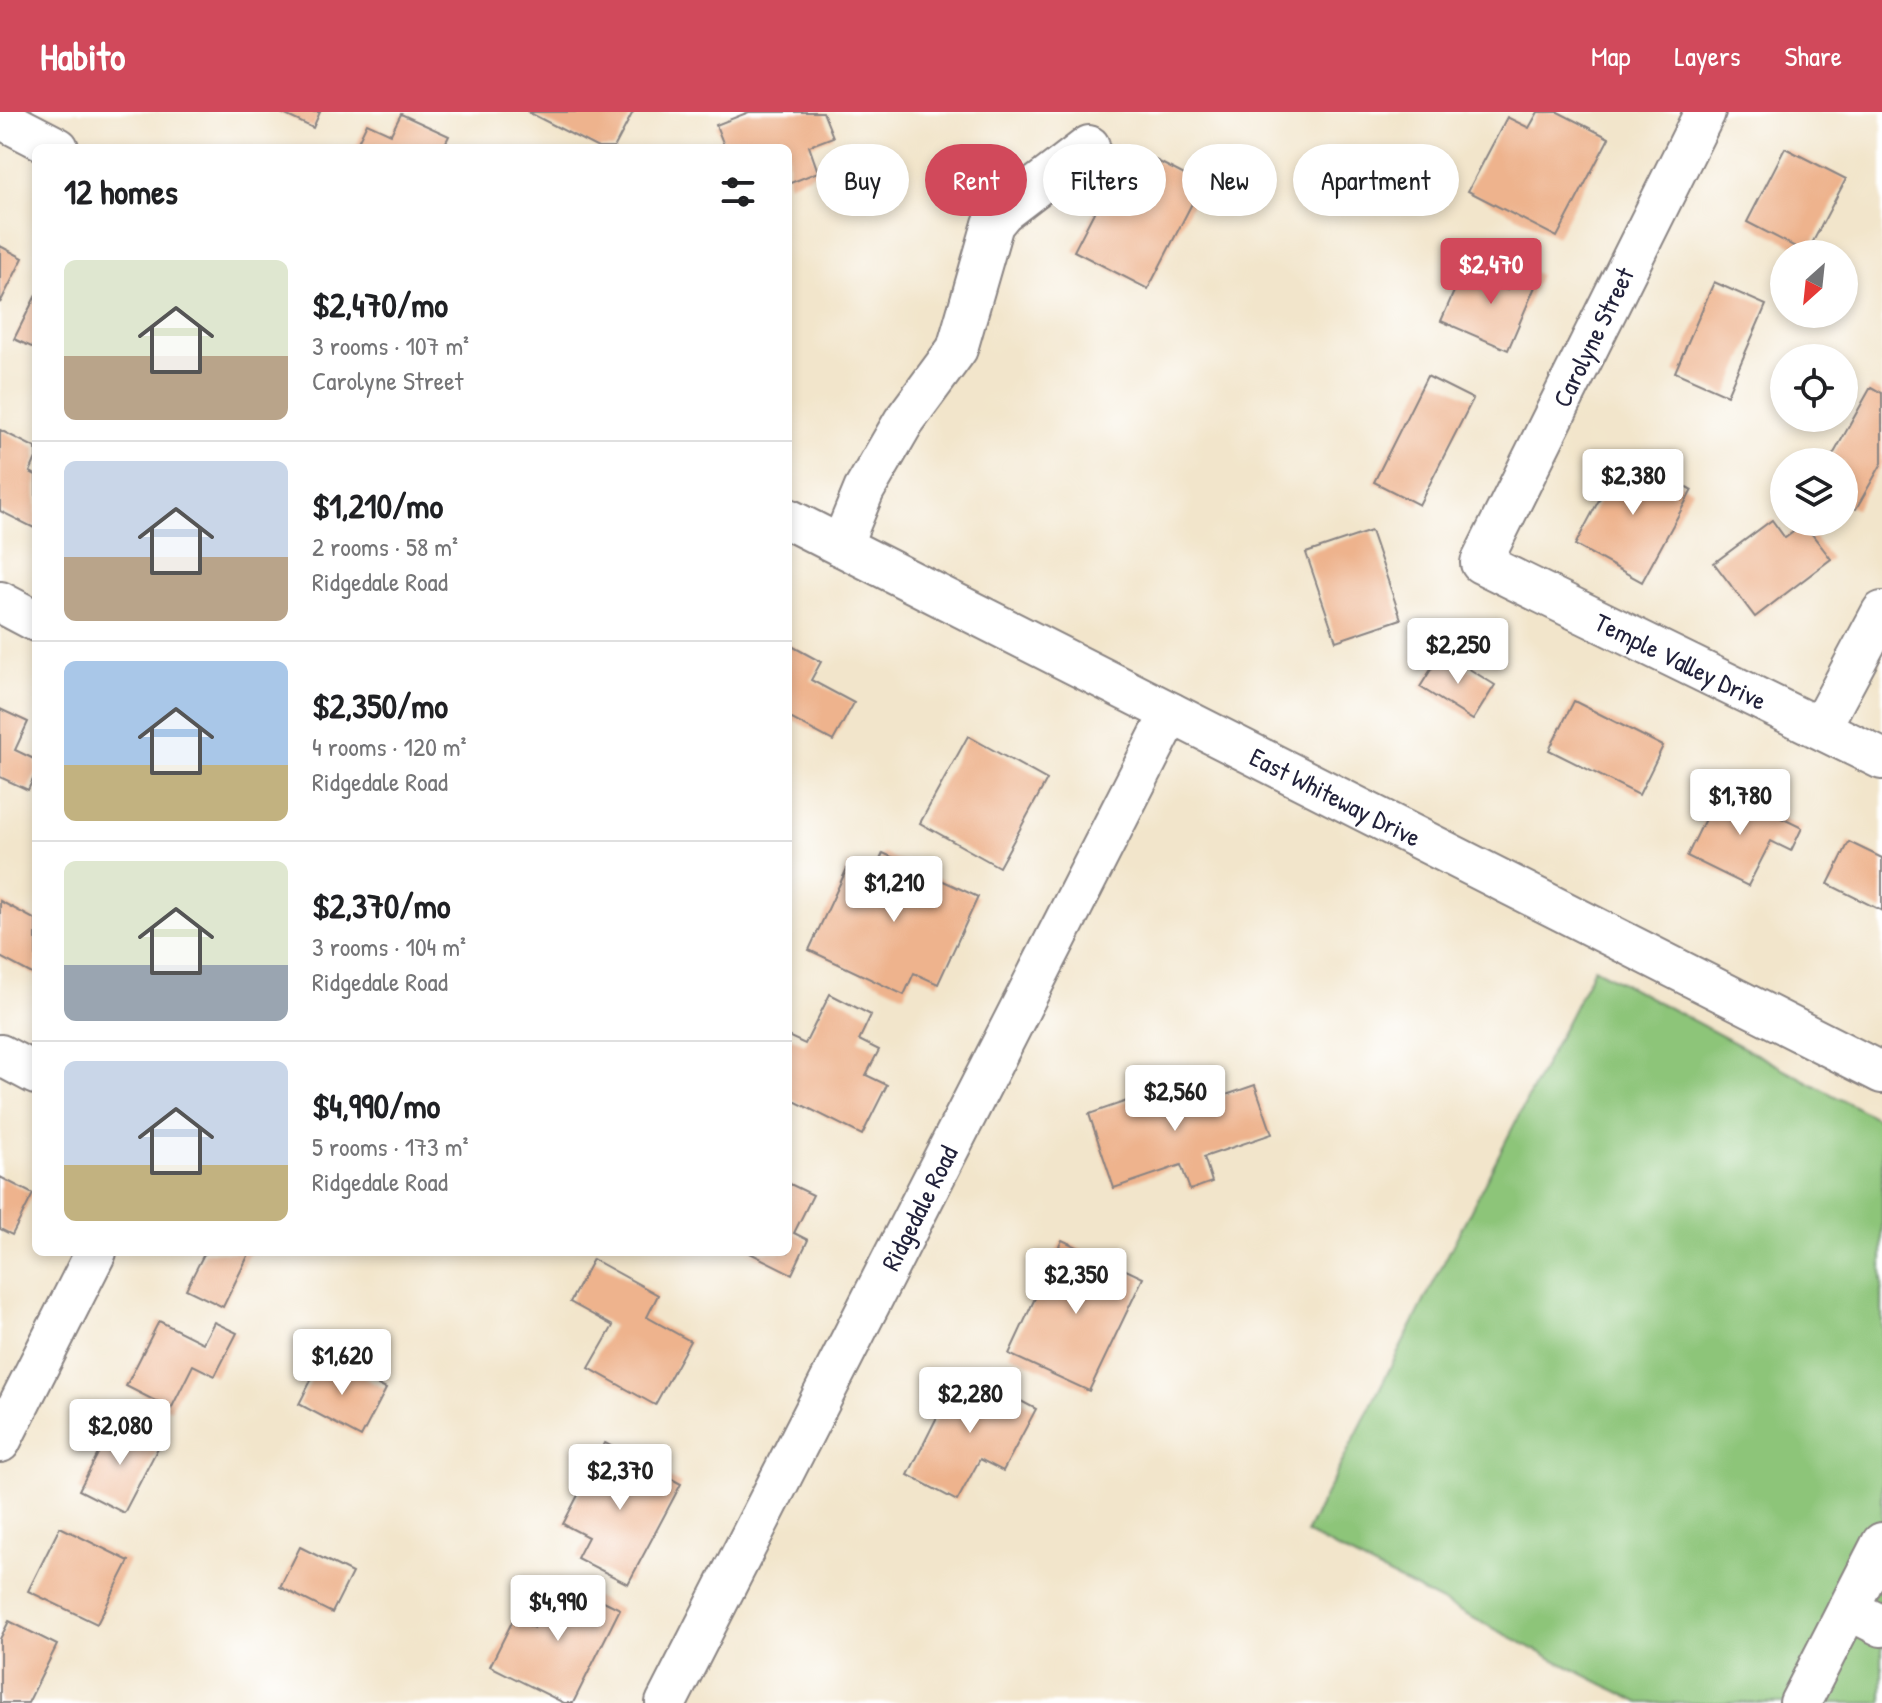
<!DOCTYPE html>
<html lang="en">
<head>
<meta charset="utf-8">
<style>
  :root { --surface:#fff; --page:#f6f6f6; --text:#202124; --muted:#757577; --line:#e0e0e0; --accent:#d1495b }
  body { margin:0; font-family:"Patrick Hand",sans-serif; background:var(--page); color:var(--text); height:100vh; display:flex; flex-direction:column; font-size:30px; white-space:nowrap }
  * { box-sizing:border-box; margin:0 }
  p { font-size:26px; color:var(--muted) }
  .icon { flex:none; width:44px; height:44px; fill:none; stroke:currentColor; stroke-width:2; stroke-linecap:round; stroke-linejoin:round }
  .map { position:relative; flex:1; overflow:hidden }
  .sheet { position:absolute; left:32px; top:32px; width:760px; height:1112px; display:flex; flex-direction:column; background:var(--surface); border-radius:12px; box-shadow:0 4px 12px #0003 }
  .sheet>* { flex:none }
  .guide { position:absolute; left:816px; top:32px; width:760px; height:72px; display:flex; gap:16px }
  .needle { width:52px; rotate:207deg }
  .controls { position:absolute; left:1770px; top:128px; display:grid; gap:16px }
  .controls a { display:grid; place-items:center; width:88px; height:88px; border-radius:50%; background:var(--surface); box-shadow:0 4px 12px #0003; font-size:40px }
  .price { position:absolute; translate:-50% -68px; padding:0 18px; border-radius:8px; background:#fff; color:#222; font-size:26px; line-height:52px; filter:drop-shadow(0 2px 4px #0008) }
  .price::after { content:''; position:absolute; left:50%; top:48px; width:24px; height:18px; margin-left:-12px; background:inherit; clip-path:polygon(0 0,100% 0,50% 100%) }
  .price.current { background:var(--accent); color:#fff }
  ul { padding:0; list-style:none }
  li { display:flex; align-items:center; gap:24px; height:200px; padding:0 32px }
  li+li { border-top:2px solid var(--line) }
  li span { display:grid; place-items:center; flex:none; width:224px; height:160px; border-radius:12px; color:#555 }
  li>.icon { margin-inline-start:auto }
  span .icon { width:96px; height:96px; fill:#fffc; stroke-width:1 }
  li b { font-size:34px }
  h2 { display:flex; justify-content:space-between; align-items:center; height:96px; padding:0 32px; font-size:34px }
  .tag { padding:0 28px; border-radius:36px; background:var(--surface); box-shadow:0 4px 12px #0003; font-size:28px; line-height:72px }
  .tag.current { background:var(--accent); color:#fff }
  header { display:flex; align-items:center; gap:48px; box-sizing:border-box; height:112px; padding:0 40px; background:var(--accent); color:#fff }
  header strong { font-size:38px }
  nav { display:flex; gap:44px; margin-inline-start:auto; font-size:28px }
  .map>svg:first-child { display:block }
</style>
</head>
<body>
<header>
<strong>Habito</strong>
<nav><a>Map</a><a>Layers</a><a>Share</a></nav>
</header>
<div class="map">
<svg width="1882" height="1591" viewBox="0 0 1882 1591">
  <rect width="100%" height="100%" fill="#fff"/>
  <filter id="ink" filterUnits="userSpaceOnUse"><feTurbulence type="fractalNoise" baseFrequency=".0125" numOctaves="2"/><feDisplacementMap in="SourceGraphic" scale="16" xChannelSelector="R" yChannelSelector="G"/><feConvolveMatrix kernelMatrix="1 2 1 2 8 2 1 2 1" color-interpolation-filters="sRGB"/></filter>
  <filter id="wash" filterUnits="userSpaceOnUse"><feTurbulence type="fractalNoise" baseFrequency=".006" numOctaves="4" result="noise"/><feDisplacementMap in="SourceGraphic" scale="32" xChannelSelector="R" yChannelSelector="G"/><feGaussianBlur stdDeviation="1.8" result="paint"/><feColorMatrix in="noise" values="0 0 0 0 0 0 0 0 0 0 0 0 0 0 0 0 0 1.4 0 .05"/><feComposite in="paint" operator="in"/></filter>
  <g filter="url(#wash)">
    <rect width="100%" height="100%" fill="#f2e5cb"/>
    <!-- green -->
    <path fill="#8dc579" stroke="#58745a" stroke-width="2" d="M1594 856 1882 1009V1591H1640L1306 1421Z"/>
    <g id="blocks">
      <!-- building -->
      <g fill="#eeb38d">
        <path d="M279 0H320L313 16Z"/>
        <path d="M528 0H633L614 36H598Z"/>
        <path d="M749 0H823L833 25 809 34 818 60 788 72V36H725L716 13Z"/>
        <path d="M1538 0H1558L1609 26 1557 125 1468 79 1507 5 1529 16Z"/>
        <path d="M401 2 449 24 443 36H355L367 11 391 22Z"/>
        <path d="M1128 34 1202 72 1148 177 1074 139Z"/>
        <path d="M1785 36 1846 67 1807 141 1747 110Z"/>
        <path d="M0 134 23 146 0 191Z"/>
        <path d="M1518 153 1540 163 1508 238 1441 209 1463 159 1507 178Z"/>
        <path d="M1714 170 1766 193 1727 283 1675 260Z"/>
        <path d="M36 183V237L14 227Z"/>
        <path d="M1427 264 1473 287 1419 393 1374 370Z"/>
        <path d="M1871 275 1882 281V351L1856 397 1844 390V350H1829Z"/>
        <path d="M0 318 36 336V346L30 360 36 363V412L34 416 0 399Z"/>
        <path d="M1624 341 1692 378 1642 470 1575 433Z"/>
        <path d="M1772 408 1785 426 1804 412 1831 447 1755 505 1714 451Z"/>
        <path d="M1371 419 1401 507 1336 529 1306 441Z"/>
        <path d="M788 532 821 550 811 568 854 591 833 629 788 605Z"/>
        <path d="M1442 540 1495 573 1473 608 1420 575Z"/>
        <path d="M1574 589 1663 634 1639 683 1549 638Z"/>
        <path d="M0 597 28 610 15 638 36 648V661L28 678 0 665Z"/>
        <path d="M968 624 1047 668 999 755 920 711Z"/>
        <path d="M1720 676 1802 716 1791 739 1771 729 1748 774 1687 744Z"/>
        <path d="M1849 730 1882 746V799L1828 772Z"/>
        <path d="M883 741 978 785 938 872 914 861 904 883 809 838 849 752 873 763Z"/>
        <path d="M0 789 36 808V864L0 845Z"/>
        <path d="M830 882 871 903 859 928 879 938 866 963 887 973 862 1023 788 986V924L805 932Z"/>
        <path d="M1179 971 1188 996 1255 973 1272 1022 1204 1045 1212 1070 1190 1078 1181 1053 1114 1076 1089 1002Z"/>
        <path d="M0 1065 33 1082 12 1123 0 1117Z"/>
        <path d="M788 1071 813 1083 794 1121 808 1128 792 1162 748 1140H788Z"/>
        <path d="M1062 1128 1143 1166 1089 1279 1009 1242Z"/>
        <path d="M205 1140H250L223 1195 186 1177Z"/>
        <path d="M593 1147 658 1183 647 1205 690 1229 655 1293 589 1256 613 1214 570 1190Z"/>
        <path d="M159 1209 203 1231 214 1210 237 1221 215 1264 193 1253 171 1297 126 1274Z"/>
        <path d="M323 1245 386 1277 361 1325 299 1292Z"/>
        <path d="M961 1257 1036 1297 1003 1359 980 1347 957 1389 908 1363Z"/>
        <path d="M115 1309 160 1332 124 1401 79 1378Z"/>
        <path d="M605 1331 681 1372 628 1472 577 1446 588 1425 563 1412Z"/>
        <path d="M60 1415 129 1449 97 1512 28 1479Z"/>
        <path d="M300 1435 352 1461 332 1501 280 1475Z"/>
        <path d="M559 1467 620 1497 573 1591H564L490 1554 514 1506 534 1516Z"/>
        <path d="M9 1509 57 1533 28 1591H0V1527Z"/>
      </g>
    </g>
  </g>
  <g filter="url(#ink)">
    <use href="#blocks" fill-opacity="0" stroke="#8a8483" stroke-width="2"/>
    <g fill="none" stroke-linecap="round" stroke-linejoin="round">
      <defs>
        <g id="minor">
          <path id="s1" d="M1705 0 1481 451 1882 647"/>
          <path d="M0 6 58 36"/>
          <path id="s2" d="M788 407 1882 961"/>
          <path d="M841 434 864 378 904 309 957 237 993 112 1003 100 1089 34"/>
          <path d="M0 490 36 509"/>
          <path d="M1820 616 1882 500"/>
          <path d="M0 943 36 962"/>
          <path d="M0 1330 96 1140"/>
          <path d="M1848 1497 1882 1514"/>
          <path id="s3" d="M666 1591 1171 601"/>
          <path d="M1800 1591 1882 1431"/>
        </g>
      </defs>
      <!-- minor casing -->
      <use href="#minor" stroke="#8a8483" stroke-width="44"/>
      <!-- minor -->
      <use href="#minor" stroke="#fff" stroke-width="40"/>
    </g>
  </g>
  <g text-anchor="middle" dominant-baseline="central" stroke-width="6" stroke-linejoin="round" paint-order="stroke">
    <!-- street labels -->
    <g font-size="26" fill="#22223b" stroke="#fff">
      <text transform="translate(1593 225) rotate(-64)">Carolyne Street</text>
      <text stroke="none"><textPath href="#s1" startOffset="726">Temple Valley Drive</textPath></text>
      <text stroke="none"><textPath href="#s2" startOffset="614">East Whiteway Drive</textPath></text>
      <text stroke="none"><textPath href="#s3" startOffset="556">Ridgedale Road</textPath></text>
    </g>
  </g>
</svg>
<div class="controls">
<a><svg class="needle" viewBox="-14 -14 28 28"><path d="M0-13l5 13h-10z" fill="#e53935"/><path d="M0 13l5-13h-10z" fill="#757577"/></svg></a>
<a><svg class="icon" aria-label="locate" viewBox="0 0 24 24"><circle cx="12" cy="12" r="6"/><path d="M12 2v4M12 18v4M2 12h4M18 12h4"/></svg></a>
<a><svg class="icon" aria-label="layers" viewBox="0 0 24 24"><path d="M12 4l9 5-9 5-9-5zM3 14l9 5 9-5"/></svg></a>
</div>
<b class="price current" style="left:1491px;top:194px">$2,470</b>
<b class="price" style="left:1633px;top:405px">$2,380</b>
<b class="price" style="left:1458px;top:574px">$2,250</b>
<b class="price" style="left:1740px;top:725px">$1,780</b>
<b class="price" style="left:894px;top:812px">$1,210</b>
<b class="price" style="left:1175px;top:1021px">$2,560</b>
<b class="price" style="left:1076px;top:1204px">$2,350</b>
<b class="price" style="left:342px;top:1285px">$1,620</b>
<b class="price" style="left:970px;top:1323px">$2,280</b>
<b class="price" style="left:120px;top:1355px">$2,080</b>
<b class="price" style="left:620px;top:1400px">$2,370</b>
<b class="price" style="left:558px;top:1531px">$4,990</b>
<div class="guide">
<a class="tag">Buy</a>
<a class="tag current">Rent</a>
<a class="tag">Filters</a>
<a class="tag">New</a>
<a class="tag">Apartment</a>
</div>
<section class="sheet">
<h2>12 homes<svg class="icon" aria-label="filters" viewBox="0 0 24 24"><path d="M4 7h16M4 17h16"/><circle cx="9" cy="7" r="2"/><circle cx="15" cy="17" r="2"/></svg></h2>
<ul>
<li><span style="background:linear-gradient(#dfe7d0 60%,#b9a48a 0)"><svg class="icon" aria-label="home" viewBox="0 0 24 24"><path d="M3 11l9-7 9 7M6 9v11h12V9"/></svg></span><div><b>$2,470/mo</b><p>3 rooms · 107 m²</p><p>Carolyne Street</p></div></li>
<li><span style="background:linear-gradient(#c9d6e8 60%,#b9a48a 0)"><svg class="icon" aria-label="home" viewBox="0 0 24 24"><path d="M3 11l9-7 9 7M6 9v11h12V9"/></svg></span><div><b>$1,210/mo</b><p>2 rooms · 58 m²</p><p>Ridgedale Road</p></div></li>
<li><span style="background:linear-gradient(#a9c7e8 65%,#c2b280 0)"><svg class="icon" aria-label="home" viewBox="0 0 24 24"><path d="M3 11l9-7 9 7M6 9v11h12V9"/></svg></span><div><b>$2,350/mo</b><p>4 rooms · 120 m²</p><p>Ridgedale Road</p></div></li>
<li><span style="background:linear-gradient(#dfe7d0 65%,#9aa5b1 0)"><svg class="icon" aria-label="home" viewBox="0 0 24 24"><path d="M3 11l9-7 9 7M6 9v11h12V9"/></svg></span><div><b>$2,370/mo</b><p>3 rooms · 104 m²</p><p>Ridgedale Road</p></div></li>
<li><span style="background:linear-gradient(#c9d6e8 65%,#c2b280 0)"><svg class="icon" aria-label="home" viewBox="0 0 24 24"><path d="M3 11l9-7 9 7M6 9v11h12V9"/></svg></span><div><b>$4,990/mo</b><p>5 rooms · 173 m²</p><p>Ridgedale Road</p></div></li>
</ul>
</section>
</div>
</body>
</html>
